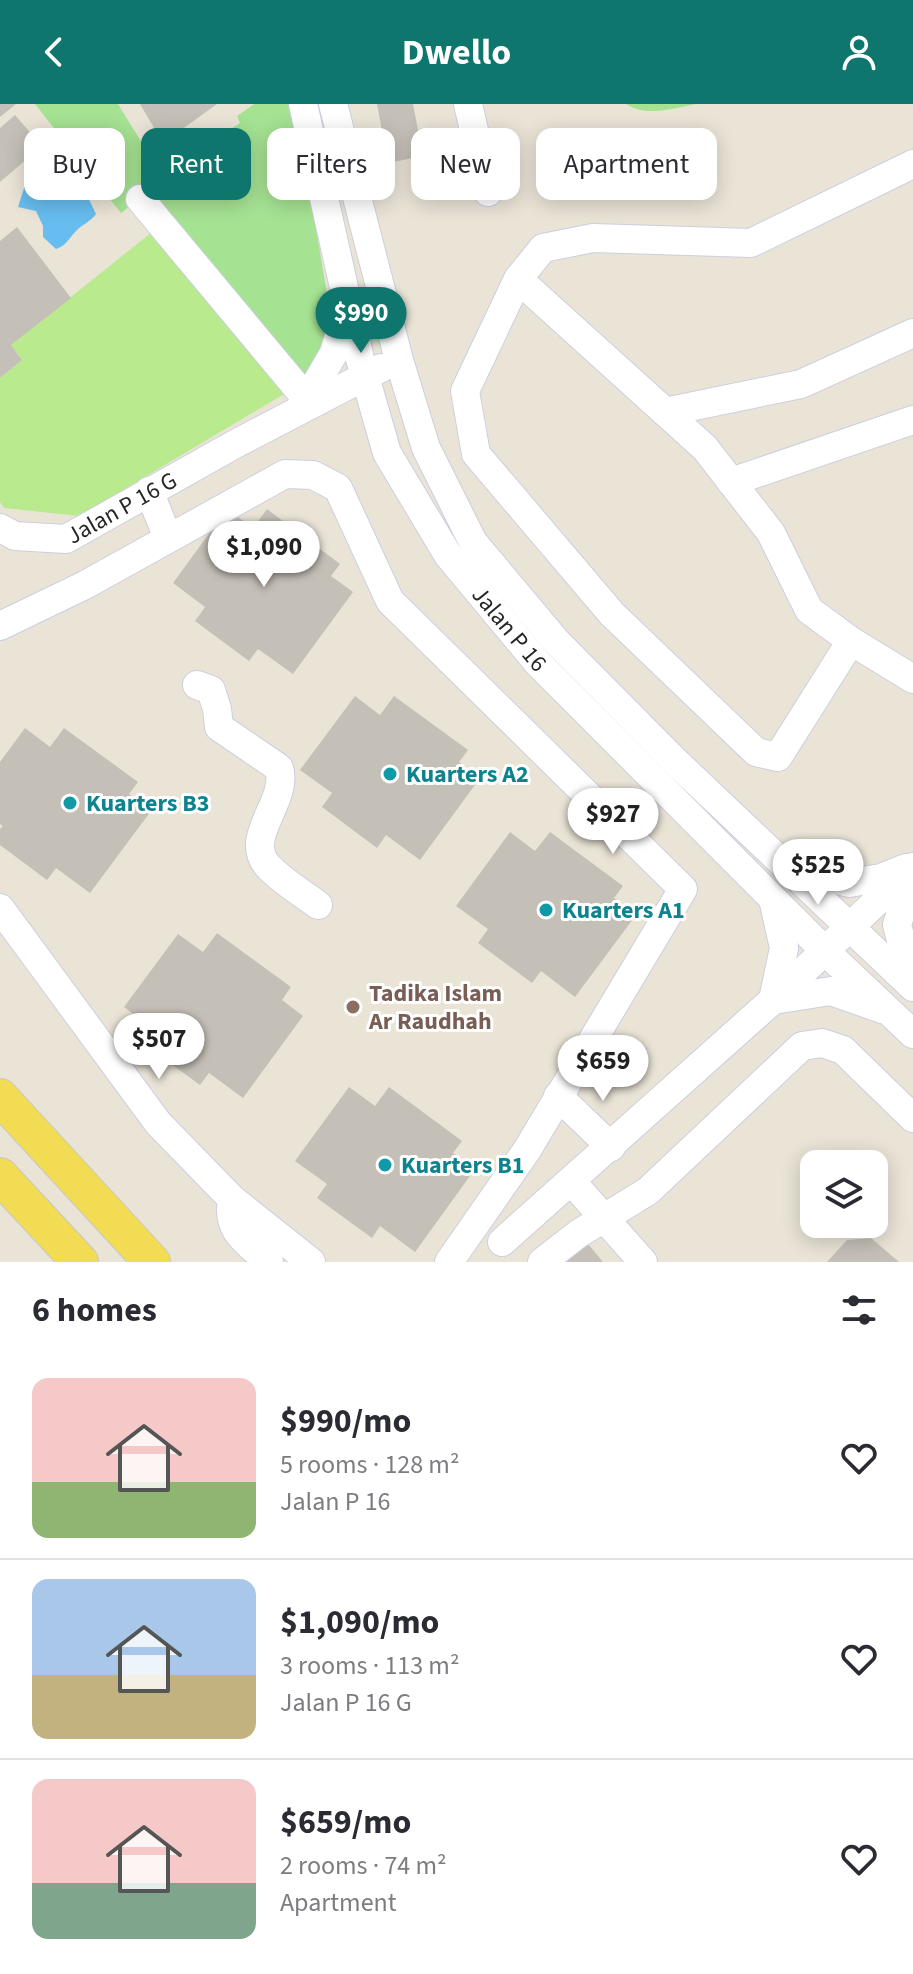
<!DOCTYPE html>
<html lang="en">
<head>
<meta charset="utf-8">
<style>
  :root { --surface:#fff; --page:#f2f2f3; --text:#2b2b33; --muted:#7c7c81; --line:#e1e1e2; --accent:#0f766e }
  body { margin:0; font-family:"Source Sans 3",sans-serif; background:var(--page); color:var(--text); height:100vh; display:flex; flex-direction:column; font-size:30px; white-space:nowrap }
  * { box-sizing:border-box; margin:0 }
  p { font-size:26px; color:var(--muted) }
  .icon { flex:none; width:44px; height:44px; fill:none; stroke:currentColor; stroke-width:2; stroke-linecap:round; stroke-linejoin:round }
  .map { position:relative; height:1158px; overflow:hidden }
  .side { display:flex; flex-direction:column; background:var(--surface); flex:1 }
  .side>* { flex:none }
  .hud { position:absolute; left:24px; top:24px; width:866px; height:72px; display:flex; gap:16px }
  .controls { position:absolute; left:800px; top:1046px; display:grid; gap:16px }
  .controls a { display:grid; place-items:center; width:88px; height:88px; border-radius:16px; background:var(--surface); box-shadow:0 4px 20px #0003; font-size:40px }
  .price { position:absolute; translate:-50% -68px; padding:0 18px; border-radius:28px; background:#fff; color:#222; font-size:26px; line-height:52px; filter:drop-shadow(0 2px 4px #0008) }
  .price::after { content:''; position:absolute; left:50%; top:48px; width:24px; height:18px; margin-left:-12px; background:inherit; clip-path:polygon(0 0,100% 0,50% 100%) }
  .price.current { background:var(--accent); color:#fff }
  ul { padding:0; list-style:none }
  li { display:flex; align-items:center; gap:24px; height:200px; padding:0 32px }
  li+li { border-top:2px solid var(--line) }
  li span { display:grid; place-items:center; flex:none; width:224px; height:160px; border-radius:16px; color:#555 }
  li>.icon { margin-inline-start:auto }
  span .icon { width:96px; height:96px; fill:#fffc; stroke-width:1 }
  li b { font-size:34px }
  h2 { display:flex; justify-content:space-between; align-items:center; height:96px; padding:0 32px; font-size:34px }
  .chip { padding:0 28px; border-radius:16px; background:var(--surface); box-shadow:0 4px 20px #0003; font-size:28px; line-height:72px }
  .chip.current { background:var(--accent); color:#fff }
  header { display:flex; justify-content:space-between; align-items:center; height:104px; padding:0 32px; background:var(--accent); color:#fff; font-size:36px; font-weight:700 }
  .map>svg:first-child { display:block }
</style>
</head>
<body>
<header><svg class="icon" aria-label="back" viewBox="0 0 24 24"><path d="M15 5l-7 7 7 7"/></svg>Dwello<svg class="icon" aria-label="person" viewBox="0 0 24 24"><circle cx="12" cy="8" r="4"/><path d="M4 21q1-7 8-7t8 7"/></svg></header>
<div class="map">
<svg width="913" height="1158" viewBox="0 0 913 1158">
  <rect width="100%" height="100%" fill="#eae4d7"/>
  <!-- green -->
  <g fill="#a5e292">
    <path d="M35 0H118L158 65H173L190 51 195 56 223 38 220 32 240 19 237 12 254 0H295L333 225 305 275 144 91 121 109Z"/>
    <path d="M626 0H695C672 5 646 13 626 0Z"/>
  </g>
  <!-- pitch -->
  <path fill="#b9ea8d" d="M157 124 296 283 79 412 4 404 0 398V274L22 256 11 241Z"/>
  <!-- water -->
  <path fill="#67bdef" d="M63 60 84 85 96 110C90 118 83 120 76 127 68 135 67 141 56 145L43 133V122L36 107 18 103 27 75 42 74 55 61Z"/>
  <!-- building -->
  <g fill="#c5c0b7">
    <path d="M0 0H16L0 13Z"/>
    <path d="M140 0H217L163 39Z"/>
    <path d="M377 0H413L423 52 388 59Z"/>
    <path d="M15 11 42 42 0 78V24Z"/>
    <path d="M17 123 71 194 11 241 22 256 0 274V137Z"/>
    <path d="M227 405 253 424 267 405 340 460 331 472 353 488 293 570 258 545 249 557 195 517 205 503 173 479Z"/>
    <path d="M355 592 380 611 394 592 468 646 459 658 480 674 420 756 386 731 377 744 322 703 332 689 300 666Z"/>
    <path d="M25 624 50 643 64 624 138 678 129 690 151 707 90 789 56 764 47 776 0 741V725L3 722 0 720V658Z"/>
    <path d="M510 728 535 747 550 728 623 782 614 794 636 811 575 893 541 867 532 879 478 839 488 825 456 802Z"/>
    <path d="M217 829 291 883 282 896 303 912 243 994 209 969 200 981 145 941 156 927 124 903 178 830 203 848Z"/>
    <path d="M349 983 375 1002 389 983 462 1037 453 1049 475 1065 415 1148 380 1122 372 1134 317 1094 327 1080 295 1057Z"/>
    <path d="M871 1134 899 1158H827L847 1136Z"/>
    <path d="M573 1139 588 1140 603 1158H551Z"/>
  </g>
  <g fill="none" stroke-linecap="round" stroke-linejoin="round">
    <defs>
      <g id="minor">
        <path id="s1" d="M303 0 360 255 387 349 448 451 537 558 825 847 913 930"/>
        <path d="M333 0 399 256 426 344 473 438 556 537 676 658 913 883"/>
        <path d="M468 0 488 88"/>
        <path d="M140 95 300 287"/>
        <path d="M518 175 543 144 593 134 751 139 913 60"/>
        <path d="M317 278 334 249 347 205"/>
        <path d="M665 308 801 280 913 229"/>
        <path d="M731 378 913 316"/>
        <path d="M149 387 168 434"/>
        <path id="s2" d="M0 424 15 432 66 435 237 339 381 264"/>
        <path d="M0 522 85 481 285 370 313 371 338 384 390 497 683 785 527 1046 449 1158"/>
        <path d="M851 537 778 653 756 648 612 510 476 350 465 287 518 175 705 344 771 429 809 506 851 537 913 575"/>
        <path d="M197 581 211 586 217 605 219 623 279 664C289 697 243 732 267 761 280 776 302 789 318 801"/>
        <path d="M788 763 849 779 881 774 906 764"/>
        <path d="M913 769 897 821 907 859 913 871"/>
        <path d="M0 804 158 1019 232 1095 311 1158"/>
        <path d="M773 896 831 887 882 905"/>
        <path d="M773 896 784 844 773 795"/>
        <path d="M558 992 611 1043"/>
        <path d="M572 1078 643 1158"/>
        <path d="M232 1095C226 1128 247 1138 269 1158"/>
        <path d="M502 1138 773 896 913 763"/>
        <path d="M542 1158 578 1130 648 1087 802 942 822 939 843 946 913 1014"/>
      </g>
      <g id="major">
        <path d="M0 993 152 1158"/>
        <path d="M0 1072 80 1158"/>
      </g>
    </defs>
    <!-- minor casing -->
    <use href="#minor" stroke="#cdcee0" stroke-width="30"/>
    <!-- major casing -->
    <use href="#major" stroke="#c7c7c7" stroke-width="38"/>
    <!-- minor -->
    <use href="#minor" stroke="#fff" stroke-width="28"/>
    <!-- major -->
    <use href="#major" stroke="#f1dc54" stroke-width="36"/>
  </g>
  <!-- markers -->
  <g fill="#0f9aa8" stroke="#fff" stroke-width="3">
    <circle cx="390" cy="670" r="8"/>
    <circle cx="70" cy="699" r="8"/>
    <circle cx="546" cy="806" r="8"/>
    <circle cx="385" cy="1061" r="8"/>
  </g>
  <circle fill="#8d6e63" stroke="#fff" stroke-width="3" cx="353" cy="903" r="8"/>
  <g text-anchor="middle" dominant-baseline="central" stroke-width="6" stroke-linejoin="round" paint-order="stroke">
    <!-- street labels -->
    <g font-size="24" fill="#262626" stroke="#fff">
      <text stroke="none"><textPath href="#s2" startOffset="132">Jalan P 16 G</textPath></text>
      <text stroke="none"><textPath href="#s1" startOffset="574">Jalan P 16</textPath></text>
    </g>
    <!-- culture labels -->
    <g font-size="24" font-weight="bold" fill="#0d838f" stroke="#fff" text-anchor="start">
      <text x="406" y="670">Kuarters A2</text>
      <text x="86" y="699">Kuarters B3</text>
      <text x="562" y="806">Kuarters A1</text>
      <text x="401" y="1061">Kuarters B1</text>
    </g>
    <!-- education labels -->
    <g font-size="24" font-weight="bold" fill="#785e54" stroke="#fff" text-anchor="start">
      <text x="369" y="889">Tadika Islam<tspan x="369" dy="28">Ar Raudhah</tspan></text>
    </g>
  </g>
</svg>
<div class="controls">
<a><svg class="icon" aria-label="layers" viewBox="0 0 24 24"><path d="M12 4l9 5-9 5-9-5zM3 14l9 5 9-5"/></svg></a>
</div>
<b class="price current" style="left:361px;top:251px">$990</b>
<b class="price" style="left:264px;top:485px">$1,090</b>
<b class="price" style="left:613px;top:752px">$927</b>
<b class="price" style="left:818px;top:803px">$525</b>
<b class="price" style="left:159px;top:977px">$507</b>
<b class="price" style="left:603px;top:999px">$659</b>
<div class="hud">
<a class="chip">Buy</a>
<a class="chip current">Rent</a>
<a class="chip">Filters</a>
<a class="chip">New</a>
<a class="chip">Apartment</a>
</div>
</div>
<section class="side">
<h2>6 homes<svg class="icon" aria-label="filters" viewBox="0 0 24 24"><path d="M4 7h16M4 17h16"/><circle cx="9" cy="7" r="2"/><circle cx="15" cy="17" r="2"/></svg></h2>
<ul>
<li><span style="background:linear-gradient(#f6c9c9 65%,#8fb573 0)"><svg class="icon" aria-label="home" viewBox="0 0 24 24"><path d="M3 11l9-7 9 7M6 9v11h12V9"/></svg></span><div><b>$990/mo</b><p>5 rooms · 128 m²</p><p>Jalan P 16</p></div><svg class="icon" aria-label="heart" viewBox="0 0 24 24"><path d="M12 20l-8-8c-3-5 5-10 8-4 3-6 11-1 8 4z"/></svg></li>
<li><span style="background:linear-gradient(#a9c7e8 60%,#c2b280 0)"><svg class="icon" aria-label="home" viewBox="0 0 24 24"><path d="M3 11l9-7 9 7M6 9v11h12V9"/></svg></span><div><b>$1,090/mo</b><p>3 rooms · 113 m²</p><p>Jalan P 16 G</p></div><svg class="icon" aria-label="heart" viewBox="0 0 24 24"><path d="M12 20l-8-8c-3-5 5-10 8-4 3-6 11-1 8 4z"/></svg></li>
<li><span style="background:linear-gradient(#f6c9c9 65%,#7fa58c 0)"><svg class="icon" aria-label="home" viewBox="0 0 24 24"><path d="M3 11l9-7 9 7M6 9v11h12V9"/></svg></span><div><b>$659/mo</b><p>2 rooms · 74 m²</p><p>Apartment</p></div><svg class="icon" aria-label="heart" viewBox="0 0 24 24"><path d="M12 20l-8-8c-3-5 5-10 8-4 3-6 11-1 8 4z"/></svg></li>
</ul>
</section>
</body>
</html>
